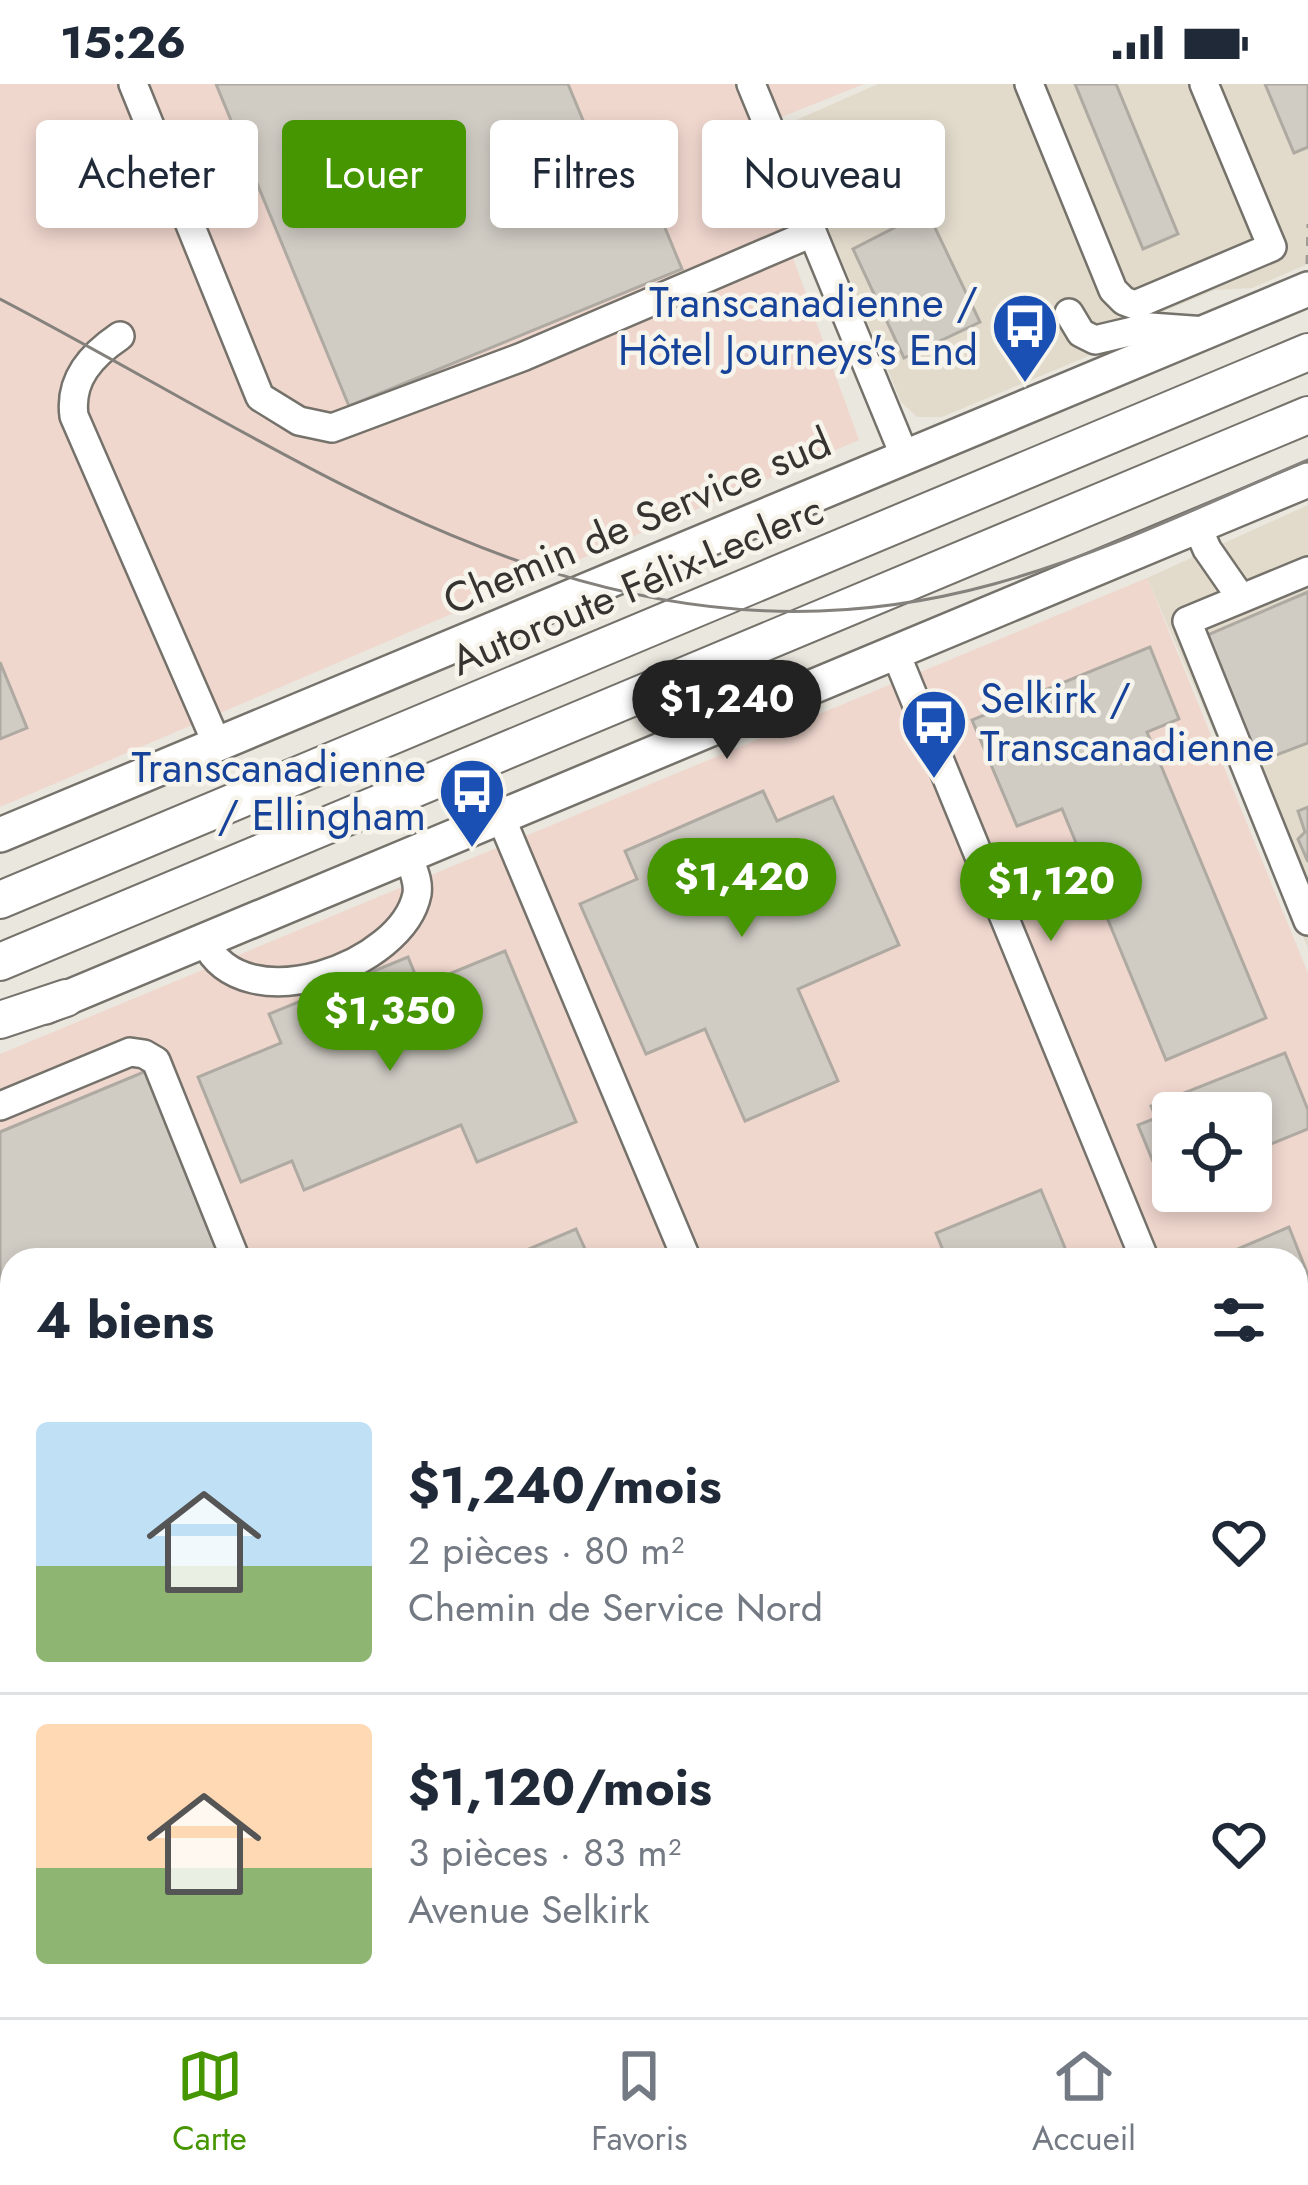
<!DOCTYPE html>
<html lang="fr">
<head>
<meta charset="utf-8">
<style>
  :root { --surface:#fff; --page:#f6f6f7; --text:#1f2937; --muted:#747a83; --line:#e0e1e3; --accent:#459600 }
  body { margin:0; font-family:Jost,sans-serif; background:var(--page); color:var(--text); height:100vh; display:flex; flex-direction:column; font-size:45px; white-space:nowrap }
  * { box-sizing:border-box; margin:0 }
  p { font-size:39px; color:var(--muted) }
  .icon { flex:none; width:66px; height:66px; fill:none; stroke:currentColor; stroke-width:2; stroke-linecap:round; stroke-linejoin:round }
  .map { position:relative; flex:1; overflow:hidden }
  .sheet { position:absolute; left:0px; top:1164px; width:1308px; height:771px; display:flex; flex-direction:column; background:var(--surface); border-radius:36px 36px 0 0; box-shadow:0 6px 18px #0003 }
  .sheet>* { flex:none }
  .hud { position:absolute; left:36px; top:36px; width:1236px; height:108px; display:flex; gap:24px }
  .fabs { position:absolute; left:1152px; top:1008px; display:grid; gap:24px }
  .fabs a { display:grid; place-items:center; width:120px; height:120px; border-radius:12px; background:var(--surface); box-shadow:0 6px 18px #0003; font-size:60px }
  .price { position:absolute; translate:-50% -102px; padding:0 27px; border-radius:42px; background:var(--accent); color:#fff; font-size:39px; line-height:78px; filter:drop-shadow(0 3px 6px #0008) }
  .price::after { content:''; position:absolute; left:50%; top:72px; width:36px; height:27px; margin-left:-18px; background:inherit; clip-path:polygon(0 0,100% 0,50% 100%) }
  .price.selected { background:#222; color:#fff }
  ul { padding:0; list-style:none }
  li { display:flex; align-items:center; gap:36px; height:300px; padding:0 36px }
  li+li { border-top:3px solid var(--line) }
  li span { display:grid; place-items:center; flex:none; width:336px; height:240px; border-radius:12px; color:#555 }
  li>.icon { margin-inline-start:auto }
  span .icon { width:144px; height:144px; fill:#fffc; stroke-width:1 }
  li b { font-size:51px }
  h2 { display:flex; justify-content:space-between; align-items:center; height:144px; padding:0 36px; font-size:51px }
  .pill { padding:0 42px; border-radius:12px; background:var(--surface); box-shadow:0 6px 18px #0003; font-size:42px; line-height:108px }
  .pill.selected { background:var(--accent); color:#fff }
  .status { display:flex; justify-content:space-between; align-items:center; height:84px; padding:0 60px; background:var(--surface); direction:ltr }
  .status svg { height:33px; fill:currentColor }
  .dock { display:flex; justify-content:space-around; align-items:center; height:168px; border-top:3px solid var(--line); background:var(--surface); font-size:33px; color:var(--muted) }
  .dock a { display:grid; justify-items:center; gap:6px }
  .dock .selected { color:var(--accent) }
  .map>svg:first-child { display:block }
</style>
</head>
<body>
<div class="status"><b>15:26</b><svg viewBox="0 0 49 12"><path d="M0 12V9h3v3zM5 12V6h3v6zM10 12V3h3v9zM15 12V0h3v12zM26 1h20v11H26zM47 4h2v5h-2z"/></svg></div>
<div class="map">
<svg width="1308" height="1933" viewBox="0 0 1308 1933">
  <rect width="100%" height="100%" fill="#eae7de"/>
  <!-- built -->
  <g fill="#e2dbcc">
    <path d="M878 0H1308V180L1252 204 1215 206 1153 232 1103 266 942 333H917L901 318 785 41Z"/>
    <path d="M1308 421V864L1147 494Z"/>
  </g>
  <!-- industrial -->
  <g fill="#f0d7ce" fill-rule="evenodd">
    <path d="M0 0H864L747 47 859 356 0 723Z"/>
    <path d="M1147 494 1308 889V1608L1296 1613V1176H12V1923H582L558 1933H0V970ZM1173 1029H1251V1107H1173Z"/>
    <path d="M1308 1693V1933H725L749 1923H1296V1698Z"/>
  </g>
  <!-- building -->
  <g fill="#d0ccc4" stroke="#aeaaa2" stroke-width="3">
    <path d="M216 0H568L619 123 651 110 682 185 349 322Z"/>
    <path d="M1075 0H1116L1178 150 1143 165Z"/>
    <path d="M1265 0H1308V63L1294 69Z"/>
    <path d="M927 127 980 238 904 274 853 165Z"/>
    <path d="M1308 508V659L1255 679 1205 552Z"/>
    <path d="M1150 563 1179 635 1147 648 1266 934 1166 976 1062 725 1017 742 972 636Z"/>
    <path d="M0 578 27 644 0 655Z"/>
    <path d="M763 707 777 737 833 713 899 861 798 905 838 997 745 1037 705 945 646 970 580 820 637 795 625 767Z"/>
    <path d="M1308 723V778L1298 755 1305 748 1298 727Z"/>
    <path d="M505 867 576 1038 477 1078 461 1041 304 1106 292 1077 241 1098 198 993 281 959 269 930 408 873 420 902Z"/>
    <path d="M1285 969 1308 1026V1045L1251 1068V1029H1173V1086L1159 1092 1138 1041 1156 1034 1151 1022Z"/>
    <path d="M151 985 232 1176H12V1372L0 1343V1048Z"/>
    <path d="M1041 1106 1070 1176H947L936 1149Z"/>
    <path d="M1289 1143 1308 1191V1239L1296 1244V1176H1212Z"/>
    <path d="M576 1145 590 1176H503Z"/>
    <path d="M1308 1320V1406L1296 1411V1325Z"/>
    <path d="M1308 1720V1866L1296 1871V1724Z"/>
    <path d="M214 1923H307L310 1933H218Z"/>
    <path d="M961 1923H1068L1043 1933H965Z"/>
  </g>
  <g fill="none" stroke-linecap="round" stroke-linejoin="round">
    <defs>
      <g id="minor">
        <path d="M133 0 260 313 299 337 332 344 522 273 812 149"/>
        <path d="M751 0 905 373"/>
        <path d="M1029 0 1113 206 1124 217 1135 221 1272 163 1204 0"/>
        <path d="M1069 229 1081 249 1095 256 1150 243 1206 247"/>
        <path d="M120 252C92 271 69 295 74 332L217 660"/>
        <path d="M1197 442 1207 465 1241 514"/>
        <path d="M1308 487 1187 537 1308 837"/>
        <path d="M896 570 1145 1176"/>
        <path d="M502 736 687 1176"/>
        <path d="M205 858C244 939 403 882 417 810 419 797 413 786 409 774"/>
        <path d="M0 1022 130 968 144 970 156 977 236 1176"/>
        <path d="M0 1470 12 1465"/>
        <path d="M1296 1552 1308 1581"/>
        <path d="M0 1554 12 1583"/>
        <path d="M1296 1642 1308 1637"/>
        <path d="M1296 1671 1308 1666"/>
        <path d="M117 1923 121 1933"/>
        <path d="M160 1923 164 1933"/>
        <path d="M359 1923 364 1933"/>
        <path d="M410 1923 414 1933"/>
        <path d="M600 1933 624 1923"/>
        <path d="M672 1933 696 1923"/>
      </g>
      <g id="major">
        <path d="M0 751 1308 205"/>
        <path d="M45 923 1308 396"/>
      </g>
      <g id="highway">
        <path d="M0 816 1308 268"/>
        <path d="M0 878 1308 331"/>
        <path d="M0 936 66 914"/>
      </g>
    </defs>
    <!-- minor casing -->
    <use href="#minor" stroke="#75726b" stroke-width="32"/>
    <!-- major casing -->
    <use href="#major" stroke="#75726b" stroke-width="38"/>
    <!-- highway casing -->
    <use href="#highway" stroke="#75726b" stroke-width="40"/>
    <!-- path -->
    <path stroke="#9e9b95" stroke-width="3" stroke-dasharray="9 9" stroke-linecap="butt" d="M1307 180 1308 140"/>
    <!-- minor -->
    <use href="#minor" stroke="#fff" stroke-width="27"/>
    <!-- major -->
    <use href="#major" stroke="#fff" stroke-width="33"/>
    <!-- highway -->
    <use href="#highway" stroke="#fff" stroke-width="36"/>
    <!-- tram -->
    <path stroke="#85827d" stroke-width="3" d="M0 215C323 383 608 606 994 500 1103 470 1205 420 1308 376"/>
  </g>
  <!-- icons -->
  <defs>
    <symbol id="bus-pin" viewBox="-11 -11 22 30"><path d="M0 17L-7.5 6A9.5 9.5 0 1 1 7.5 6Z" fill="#1a4fb4" stroke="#f7f4ec"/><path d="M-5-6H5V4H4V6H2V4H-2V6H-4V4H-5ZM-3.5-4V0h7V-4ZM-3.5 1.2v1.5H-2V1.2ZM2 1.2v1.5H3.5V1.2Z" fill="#fff"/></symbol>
  </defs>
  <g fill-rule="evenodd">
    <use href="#bus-pin" x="987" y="204" width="76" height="104"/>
    <use href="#bus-pin" x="896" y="600" width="76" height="104"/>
    <use href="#bus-pin" x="434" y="669" width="76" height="104"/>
  </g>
  <g text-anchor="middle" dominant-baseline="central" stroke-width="9" stroke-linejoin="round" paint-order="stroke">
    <!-- transit labels -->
    <g font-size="42" fill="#164399" stroke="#f7f4ec" text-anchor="end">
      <text x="978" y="218">Transcanadienne /<tspan x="978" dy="48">Hôtel Journeys's End</tspan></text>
      <text x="980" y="614" text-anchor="start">Selkirk /<tspan x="980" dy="48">Transcanadienne</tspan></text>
      <text x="426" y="683">Transcanadienne<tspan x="426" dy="48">/ Ellingham</tspan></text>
    </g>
    <!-- street labels -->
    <g font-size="42" fill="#363431" stroke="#f7f4ec">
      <text transform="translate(637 437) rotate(-23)">Chemin de Service sud</text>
      <text transform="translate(637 501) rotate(-23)">Autoroute Félix-Leclerc</text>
    </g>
  </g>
</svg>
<div class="fabs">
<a><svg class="icon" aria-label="locate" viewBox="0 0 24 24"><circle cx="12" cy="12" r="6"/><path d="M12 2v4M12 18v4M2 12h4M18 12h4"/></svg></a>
</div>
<b class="price selected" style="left:727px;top:678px">$1,240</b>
<b class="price" style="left:742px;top:856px">$1,420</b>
<b class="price" style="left:1051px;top:860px">$1,120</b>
<b class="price" style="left:390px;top:990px">$1,350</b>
<div class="hud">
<a class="pill">Acheter</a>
<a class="pill selected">Louer</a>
<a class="pill">Filtres</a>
<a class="pill">Nouveau</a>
</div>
<section class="sheet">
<h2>4 biens<svg class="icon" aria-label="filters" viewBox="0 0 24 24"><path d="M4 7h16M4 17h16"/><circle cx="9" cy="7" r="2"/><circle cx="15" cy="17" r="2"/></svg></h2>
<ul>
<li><span style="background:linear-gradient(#bfe0f5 60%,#8fb573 0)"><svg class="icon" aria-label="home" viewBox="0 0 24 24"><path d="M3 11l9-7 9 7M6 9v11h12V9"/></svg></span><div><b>$1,240/mois</b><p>2 pièces · 80 m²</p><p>Chemin de Service Nord</p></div><svg class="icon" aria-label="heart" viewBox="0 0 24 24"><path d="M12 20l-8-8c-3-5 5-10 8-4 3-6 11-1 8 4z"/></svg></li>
<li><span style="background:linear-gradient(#ffd9b3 60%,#8fb573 0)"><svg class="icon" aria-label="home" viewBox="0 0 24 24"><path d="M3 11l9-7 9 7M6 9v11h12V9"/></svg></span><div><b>$1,120/mois</b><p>3 pièces · 83 m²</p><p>Avenue Selkirk</p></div><svg class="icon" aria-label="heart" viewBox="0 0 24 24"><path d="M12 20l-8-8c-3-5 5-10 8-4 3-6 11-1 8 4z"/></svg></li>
</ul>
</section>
</div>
<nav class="dock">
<a class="selected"><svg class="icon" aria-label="map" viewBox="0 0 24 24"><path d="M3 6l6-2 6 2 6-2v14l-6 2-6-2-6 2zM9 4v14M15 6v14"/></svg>Carte</a>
<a><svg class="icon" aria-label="saved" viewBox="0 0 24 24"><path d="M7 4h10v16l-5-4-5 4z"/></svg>Favoris</a>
<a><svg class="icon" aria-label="home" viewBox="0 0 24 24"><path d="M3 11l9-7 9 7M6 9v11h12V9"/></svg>Accueil</a>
</nav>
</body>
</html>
